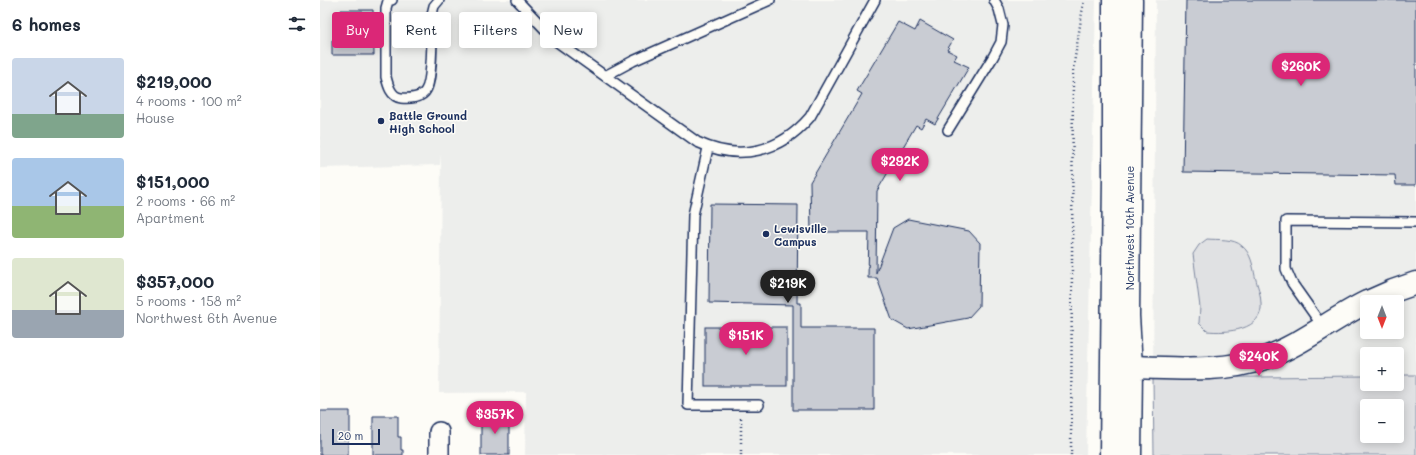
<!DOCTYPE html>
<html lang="en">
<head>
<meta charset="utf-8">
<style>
  :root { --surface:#fff; --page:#f6f6f7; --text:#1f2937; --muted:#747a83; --accent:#db2777 }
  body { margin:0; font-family:Mali,sans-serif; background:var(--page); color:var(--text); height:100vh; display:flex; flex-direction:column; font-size:15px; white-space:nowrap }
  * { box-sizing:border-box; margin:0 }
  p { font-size:13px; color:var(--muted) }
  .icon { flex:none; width:22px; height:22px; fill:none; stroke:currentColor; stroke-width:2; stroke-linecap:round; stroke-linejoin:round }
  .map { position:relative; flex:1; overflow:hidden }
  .panel { display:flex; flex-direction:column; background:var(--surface); width:320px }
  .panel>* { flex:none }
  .banner { position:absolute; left:12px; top:12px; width:380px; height:36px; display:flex; gap:8px }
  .needle { width:26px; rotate:180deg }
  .buttons { position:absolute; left:1040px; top:295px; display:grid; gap:8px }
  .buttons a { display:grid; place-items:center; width:44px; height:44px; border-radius:4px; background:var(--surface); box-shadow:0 2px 10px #0003; font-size:20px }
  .scale { position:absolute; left:12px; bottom:10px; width:48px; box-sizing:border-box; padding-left:4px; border:2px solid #1b2f5e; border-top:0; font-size:11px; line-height:14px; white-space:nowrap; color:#1b2f5e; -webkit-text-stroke:3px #fdfcf7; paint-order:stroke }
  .price { position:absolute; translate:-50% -34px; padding:0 9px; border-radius:14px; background:var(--accent); color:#fff; font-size:13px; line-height:26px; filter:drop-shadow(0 1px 2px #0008) }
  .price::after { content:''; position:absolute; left:50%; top:24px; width:12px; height:9px; margin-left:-6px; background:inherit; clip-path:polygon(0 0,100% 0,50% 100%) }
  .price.on { background:#222; color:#fff }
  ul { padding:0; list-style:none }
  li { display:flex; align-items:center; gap:12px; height:100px; padding:0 12px }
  li span { display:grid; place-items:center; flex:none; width:112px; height:80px; border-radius:4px; color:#555 }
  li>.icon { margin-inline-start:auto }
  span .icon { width:48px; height:48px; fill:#fffc; stroke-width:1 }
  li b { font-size:17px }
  h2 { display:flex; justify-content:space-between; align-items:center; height:48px; padding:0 12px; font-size:17px }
  .tag { padding:0 14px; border-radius:4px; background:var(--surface); box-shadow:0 2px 10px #0003; font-size:14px; line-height:36px }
  .tag.on { background:var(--accent); color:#fff }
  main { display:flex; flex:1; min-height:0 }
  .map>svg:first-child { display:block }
</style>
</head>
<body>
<main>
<section class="panel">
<h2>6 homes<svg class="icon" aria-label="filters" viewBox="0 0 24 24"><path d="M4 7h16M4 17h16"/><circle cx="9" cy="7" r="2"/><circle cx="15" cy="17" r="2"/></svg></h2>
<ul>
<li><span style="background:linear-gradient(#c9d6e8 70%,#7fa58c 0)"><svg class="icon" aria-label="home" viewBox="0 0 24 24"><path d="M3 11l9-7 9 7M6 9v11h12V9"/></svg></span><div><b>$219,000</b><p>4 rooms · 100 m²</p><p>House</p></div></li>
<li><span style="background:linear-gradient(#a9c7e8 60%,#8fb573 0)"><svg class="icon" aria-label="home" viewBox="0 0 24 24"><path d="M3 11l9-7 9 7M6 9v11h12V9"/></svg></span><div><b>$151,000</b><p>2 rooms · 66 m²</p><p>Apartment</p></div></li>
<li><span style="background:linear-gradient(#dfe7d0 65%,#9aa5b1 0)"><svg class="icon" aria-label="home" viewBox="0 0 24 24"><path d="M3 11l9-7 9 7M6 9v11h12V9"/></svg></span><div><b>$357,000</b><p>5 rooms · 158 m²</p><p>Northwest 6th Avenue</p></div></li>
</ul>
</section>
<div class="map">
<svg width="1096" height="455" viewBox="0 0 1096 455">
  <rect width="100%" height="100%" fill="#fdfcf7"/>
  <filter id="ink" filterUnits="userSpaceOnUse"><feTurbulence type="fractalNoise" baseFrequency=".025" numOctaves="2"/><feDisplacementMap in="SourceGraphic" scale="8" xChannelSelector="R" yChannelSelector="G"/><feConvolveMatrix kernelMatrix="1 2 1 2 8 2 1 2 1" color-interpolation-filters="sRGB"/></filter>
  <g filter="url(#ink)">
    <!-- built -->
    <g fill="#edeeec" fill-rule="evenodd">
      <path d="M0 0H776L766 455H205L206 392 119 393 121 154 120 165 0 168Z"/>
      <path d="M836 0H1096V375H1077V354H1047V376L833 378ZM1047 302H1077V332H1047Z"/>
    </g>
    <!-- green -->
    <g fill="#e0e1e3" stroke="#7e88a0" fill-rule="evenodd">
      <path d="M887 239C897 240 914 238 922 246 931 253 933 266 935 276 937 285 941 294 941 303 944 331 906 333 887 331L879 323 880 307 873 254 879 245Z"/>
      <path d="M1077 375H1096V455H834L833 378 1047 376V384H1077ZM1047 406H1077V436H1047Z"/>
    </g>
    <!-- building -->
    <g fill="#c9ccd3" stroke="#1b2f5e">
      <path d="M866 0H1096V185H1076L1075 175 863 172Z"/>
      <path d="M21 10H53L54 55H12V40H22Z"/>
      <path d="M600 21 633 40 627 50 637 55 634 60 649 67 615 124 606 119 601 128 596 125 557 191 556 273 573 228 588 219 649 231 660 243 659 306 648 318 588 329 572 320 557 278H548L549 232H491L490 182 542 94 537 91 578 22 595 31Z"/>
      <path d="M390 204 478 205 477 303H481V328H554V410H473V305L389 303Z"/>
      <rect x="385" y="327" width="82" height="59"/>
      <path d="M0 411H30V434H28V455H0Z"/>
      <rect x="161" y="415" width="28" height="40"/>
      <path d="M53 416H78V437H81V450H83V455H53Z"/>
    </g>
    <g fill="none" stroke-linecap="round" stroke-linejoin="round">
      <defs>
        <g id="service">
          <path d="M72 0 68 1 66 8V77C68 85 71 97 81 98 89 99 102 98 106 90 113 79 112 30 112 14L114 6 119 0"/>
          <path d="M197 0 236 41 377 142C420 162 460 152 490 117L555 0"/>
          <path d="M285 76 313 61 450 0"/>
          <path d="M628 130 673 57 681 42 683 25 679 9 674 0"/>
          <path d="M388 148 373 215 368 405H439"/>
          <path d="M1003 327 972 283 966 269V221L1096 222"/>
        </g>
        <path id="minor" d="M119 455V432"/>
        <g id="tertiary">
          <path d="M1048 302 1073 291 1096 283"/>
          <path d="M811 367C855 368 902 373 945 358 981 345 1012 319 1047 302"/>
        </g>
        <g id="primary">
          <path d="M791 455 794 175V0"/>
          <path d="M810 455 811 367 808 316 811 0"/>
        </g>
      </defs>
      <!-- service casing -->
      <use href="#service" stroke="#1b2f5e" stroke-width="12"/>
      <!-- minor casing -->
      <use href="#minor" stroke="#1b2f5e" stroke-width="22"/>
      <!-- tertiary casing -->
      <use href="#tertiary" stroke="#1b2f5e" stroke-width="25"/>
      <!-- primary casing -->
      <use href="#primary" stroke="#1b2f5e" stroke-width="25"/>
      <!-- path -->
      <g stroke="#1b2f5e" stroke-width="2.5" stroke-dasharray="1 3" stroke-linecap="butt">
        <path d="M421 455V418"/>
        <path d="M751 455 753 70 764 0"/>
      </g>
      <!-- service -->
      <use href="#service" stroke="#fdfcf7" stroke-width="9"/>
      <!-- minor -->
      <use href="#minor" stroke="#fdfcf7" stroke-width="19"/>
      <!-- tertiary -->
      <use href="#tertiary" stroke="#fdfcf7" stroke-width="22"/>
      <!-- primary -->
      <use href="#primary" stroke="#fdfcf7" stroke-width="22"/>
    </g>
  </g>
  <!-- markers -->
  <g fill="#1b2f5e" stroke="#fdfcf7" stroke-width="1.5">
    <circle cx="61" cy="121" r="4"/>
    <circle cx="446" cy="234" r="4"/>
  </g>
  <g text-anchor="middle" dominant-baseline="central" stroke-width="3" stroke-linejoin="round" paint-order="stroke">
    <!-- poi labels -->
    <g font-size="11" font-weight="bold" fill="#1b2f5e" stroke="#fdfcf7" text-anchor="start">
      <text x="69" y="115">Battle Ground<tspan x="69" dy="13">High School</tspan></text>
      <text x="454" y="228">Lewisville<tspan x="454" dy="13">Campus</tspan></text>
    </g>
    <!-- street labels -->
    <g font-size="11" fill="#1b2f5e" stroke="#fdfcf7">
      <text transform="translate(809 228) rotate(-90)">Northwest 10th Avenue</text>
    </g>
  </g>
</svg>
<div class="buttons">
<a><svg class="needle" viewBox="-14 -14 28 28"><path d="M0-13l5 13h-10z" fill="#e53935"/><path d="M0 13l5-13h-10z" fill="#747a83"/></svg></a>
<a>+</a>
<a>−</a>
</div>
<div class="scale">20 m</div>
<b class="price" style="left:981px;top:87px">$260K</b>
<b class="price" style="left:580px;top:182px">$292K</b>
<b class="price on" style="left:468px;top:304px">$219K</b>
<b class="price" style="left:426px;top:356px">$151K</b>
<b class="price" style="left:939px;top:377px">$240K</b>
<b class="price" style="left:175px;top:435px">$357K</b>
<div class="banner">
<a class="tag on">Buy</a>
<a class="tag">Rent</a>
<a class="tag">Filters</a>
<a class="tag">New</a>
</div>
</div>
</main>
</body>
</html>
